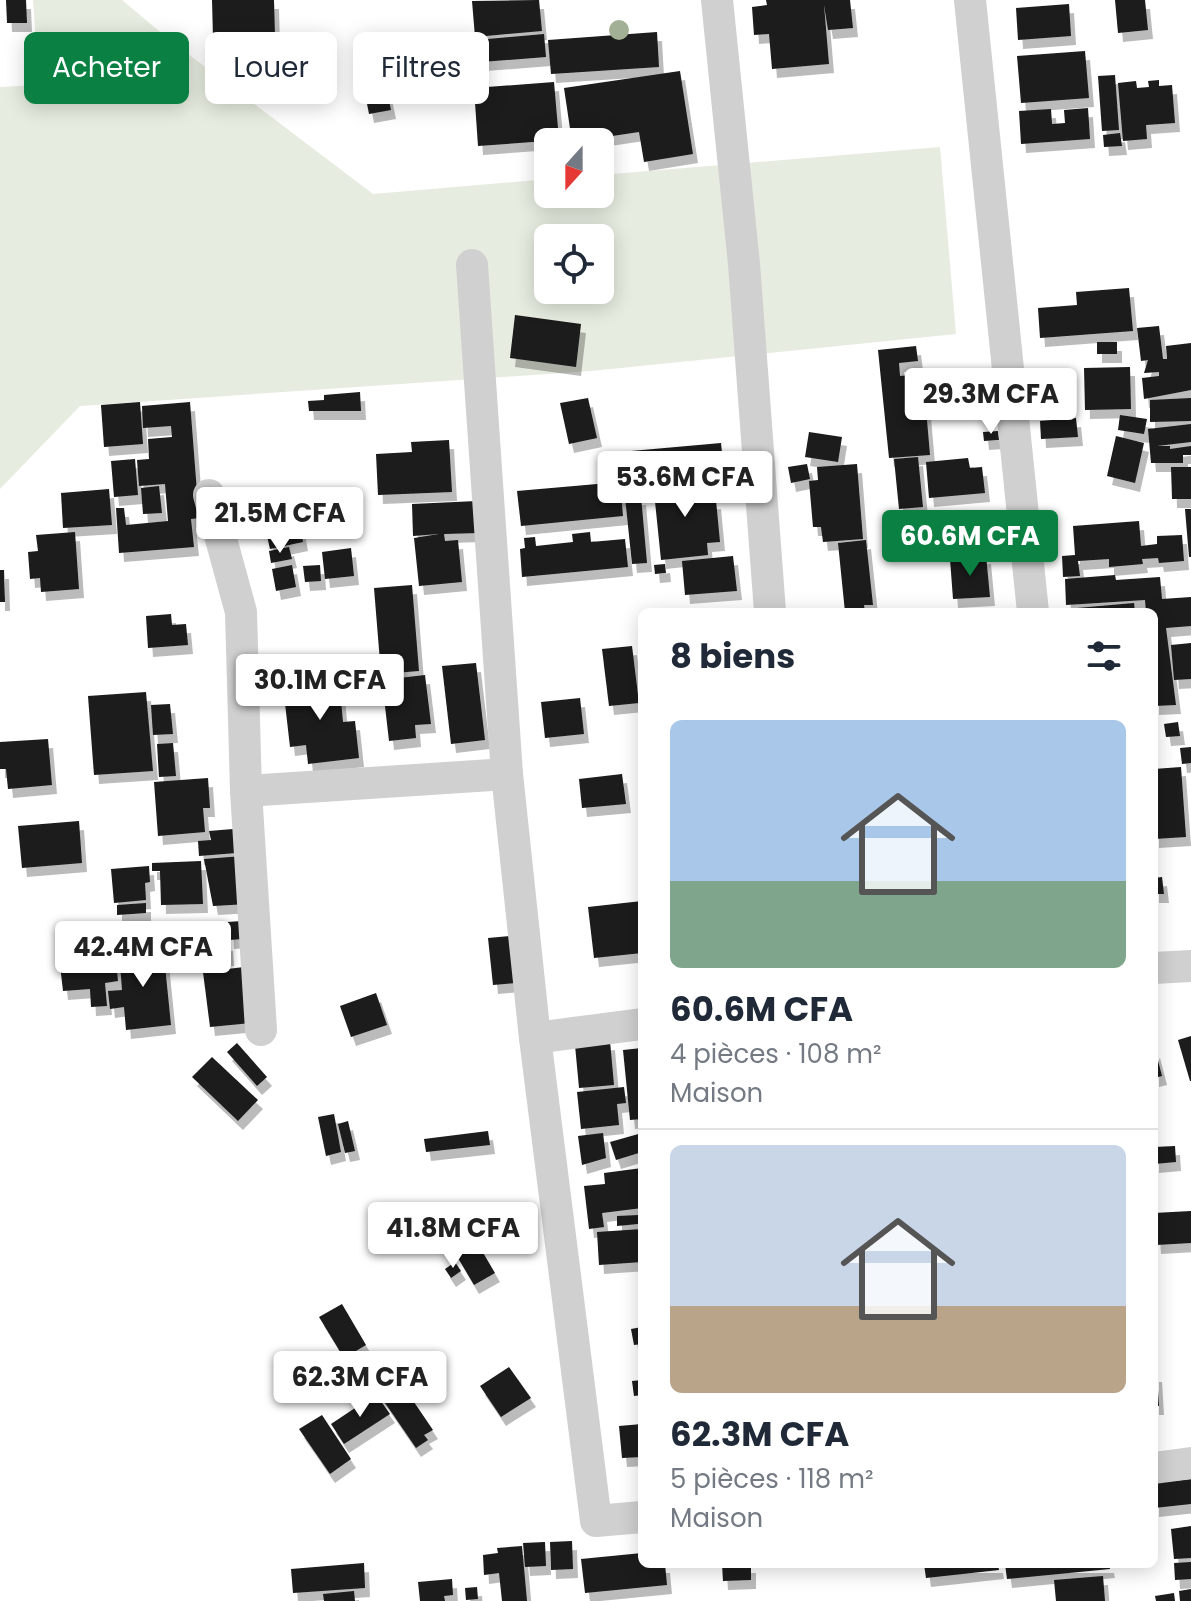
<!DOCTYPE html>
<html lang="fr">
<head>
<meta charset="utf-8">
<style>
  :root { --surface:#fff; --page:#f6f6f7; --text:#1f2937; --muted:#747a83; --line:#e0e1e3; --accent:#0b8043 }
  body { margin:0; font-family:Poppins,sans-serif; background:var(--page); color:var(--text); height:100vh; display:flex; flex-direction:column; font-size:30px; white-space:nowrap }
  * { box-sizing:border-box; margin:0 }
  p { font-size:26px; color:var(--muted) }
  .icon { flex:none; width:44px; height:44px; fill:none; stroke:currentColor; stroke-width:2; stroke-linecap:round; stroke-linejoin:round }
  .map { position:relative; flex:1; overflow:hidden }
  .sheet { position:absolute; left:638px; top:608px; width:520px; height:960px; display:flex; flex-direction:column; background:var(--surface); border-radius:12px; box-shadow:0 4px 20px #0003 }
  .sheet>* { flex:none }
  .banner { position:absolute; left:24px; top:32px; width:494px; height:72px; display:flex; gap:16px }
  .needle { width:52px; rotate:201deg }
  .controls { position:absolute; left:534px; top:128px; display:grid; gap:16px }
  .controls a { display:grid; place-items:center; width:80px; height:80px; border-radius:12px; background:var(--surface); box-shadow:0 4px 20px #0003; font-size:40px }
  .price { position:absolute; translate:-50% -68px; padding:0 18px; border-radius:8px; background:#fff; color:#222; font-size:26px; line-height:52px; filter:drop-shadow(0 2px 4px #0008) }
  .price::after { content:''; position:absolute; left:50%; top:48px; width:24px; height:18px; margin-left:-12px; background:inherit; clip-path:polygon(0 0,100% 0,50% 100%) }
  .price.on { background:var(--accent); color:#fff }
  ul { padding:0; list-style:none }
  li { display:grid; align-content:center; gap:16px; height:424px; padding:0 32px }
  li+li { border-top:2px solid var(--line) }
  li span { display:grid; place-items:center; height:248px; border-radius:12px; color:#555 }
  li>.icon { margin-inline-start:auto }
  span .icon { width:144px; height:144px; fill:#fffc; stroke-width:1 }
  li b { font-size:34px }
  h2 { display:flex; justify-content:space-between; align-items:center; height:96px; padding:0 32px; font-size:34px }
  .chip { padding:0 28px; border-radius:12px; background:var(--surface); box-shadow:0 4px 20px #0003; font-size:28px; line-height:72px }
  .chip.on { background:var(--accent); color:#fff }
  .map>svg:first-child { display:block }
</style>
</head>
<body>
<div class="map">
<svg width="1191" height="1601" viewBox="0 0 1191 1601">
  <defs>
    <filter id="shadow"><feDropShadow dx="5" dy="9" stdDeviation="0" flood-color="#0004"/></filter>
  </defs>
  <rect width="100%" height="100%" fill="#fff"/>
  <!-- green -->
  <path fill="#e6ecdf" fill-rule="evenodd" d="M33 0H122L171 41 373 194 548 179V194H600V175L940 147 956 334 591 371 80 406 0 489V87L39 85ZM548 238H600V290H548Z"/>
  <!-- building -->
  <g fill="#1a1a1a" filter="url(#shadow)">
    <path d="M6 0H26L27 23H7Z"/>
    <path d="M212 0H274L275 36 213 38Z"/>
    <path d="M539 0 542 31 475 37 472 1Z"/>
    <path d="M766 0H850L853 28 828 30 824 5 829 64 772 69 769 34 754 35 752 7 767 5Z"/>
    <path d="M1115 0H1145L1148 30 1118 33Z"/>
    <path d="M1069 4 1071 36 1018 40 1016 8Z"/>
    <path d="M657 32 659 67 551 74 548 40Z"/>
    <path d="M544 34 546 57 468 63 466 41Z"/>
    <path d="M378 48 391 110 369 114 357 52Z"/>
    <path d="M1085 51 1089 98 1021 103 1017 56Z"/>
    <path d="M680 71 693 154 644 162 639 132 572 142 564 88Z"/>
    <path d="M1115 75 1119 130 1102 131 1098 76Z"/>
    <path d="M1159 80V86L1172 85 1175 123 1146 125 1147 139 1123 141 1118 83 1136 81 1137 88 1149 87 1148 81Z"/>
    <path d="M554 82 559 140 478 146 474 88Z"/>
    <path d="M1088 108 1090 139 1021 144 1019 111 1051 109 1052 124 1065 123 1064 110Z"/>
    <path d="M1120 133 1122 146 1104 147 1103 135Z"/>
    <path d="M1129 288 1133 331 1040 338 1038 308 1077 305 1076 292Z"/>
    <path d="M515 315 581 324 576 367 510 358Z"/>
    <path d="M1159 326 1163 359H1167L1166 346 1191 343V390L1144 399 1142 378 1159 376V372L1144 373 1148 360 1141 361 1137 328Z"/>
    <rect x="1097" y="342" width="20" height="12"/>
    <path d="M916 346 918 361 899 363 900 376 923 374 930 455 889 458 878 350Z"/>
    <path d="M1130 367 1131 409 1085 410 1084 368Z"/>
    <path d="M360 392 361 411H309L308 401 324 400V395Z"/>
    <path d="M588 398 597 438 569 444 560 403Z"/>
    <path d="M1191 398V421L1150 422V400Z"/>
    <path d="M140 402 143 444 104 447 101 405Z"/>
    <path d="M190 402 199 518 191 519 194 547 119 553 116 508H124L126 525 168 521 165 484 139 486 137 460 149 459 148 439 172 437 171 426 143 428 142 406Z"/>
    <path d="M1120 415 1147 419 1144 434 1118 430Z"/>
    <path d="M1076 418 1078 437 1041 439 1040 421Z"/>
    <path d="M1191 424V442L1157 446H1170V449L1191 446V455H1183V463H1151L1148 429Z"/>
    <path d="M998 431 999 440 984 441 983 432Z"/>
    <path d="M809 432 842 437 838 462 805 457Z"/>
    <path d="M1116 436 1144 443 1135 483 1107 476Z"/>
    <path d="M449 440 452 492 378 495 376 454 412 452 411 442Z"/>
    <path d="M721 443 724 472 623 481 620 452Z"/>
    <path d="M918 457 923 507 899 509 894 459Z"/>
    <path d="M968 458 970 468 982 467 985 493 929 498 926 462Z"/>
    <path d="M135 459 138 495 114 497 111 461Z"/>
    <path d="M807 464 810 479 791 483 788 467Z"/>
    <path d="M857 464 863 539 823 542 821 527H813L809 481 818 480 817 467Z"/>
    <path d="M1171 467H1191V499H1172Z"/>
    <path d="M701 478 703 501 716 500 720 542 707 543 708 555 661 560 653 482Z"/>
    <path d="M620 482 623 516 521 526 517 491Z"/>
    <path d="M159 486 162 513 143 514 141 488Z"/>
    <path d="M109 489 112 525 63 528 61 493Z"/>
    <path d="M641 496 647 563 632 564 625 497Z"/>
    <path d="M477 501 479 533 444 534 445 541 458 540 462 582 419 586 414 538 439 534 413 536 412 504Z"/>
    <path d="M1185 509H1191V557H1189Z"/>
    <path d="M299 520 303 542 270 549 265 527Z"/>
    <path d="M1139 521 1141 546 1157 544V536L1182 535 1184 561 1159 563 1158 558 1142 559 1143 564 1109 567V559L1078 561 1080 576 1063 577 1062 556 1075 555 1073 526Z"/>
    <path d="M75 532 79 589 41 592 40 578 30 579 28 552 38 551 36 535Z"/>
    <path d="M590 532 591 542 625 539 628 567 522 577 520 549 525 548 524 538 535 537 536 546 573 542 572 534Z"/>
    <path d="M866 540 873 605H864L865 612H845L838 543Z"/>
    <path d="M289 547 292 559 271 563 269 551Z"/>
    <path d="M351 548 354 576 325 579 322 552Z"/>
    <path d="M986 555 990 597 953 599 950 559Z"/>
    <path d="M733 556 737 591 685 595 682 561Z"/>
    <path d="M665 564 666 573 655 574 654 565Z"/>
    <path d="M292 565 296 587 276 591 272 569Z"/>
    <path d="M320 565 321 581 305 582 303 566Z"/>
    <path d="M0 570H4L5 602H0Z"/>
    <path d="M1115 575 1116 580 1160 577 1162 599 1191 597V626L1166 628 1176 705 1154 706V612H1146L1145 600 1066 605 1065 579Z"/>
    <path d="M412 585 419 671 381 674 374 588Z"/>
    <path d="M1134 603 1135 612H1077V608Z"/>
    <path d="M171 614 172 625 186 624 188 645 148 648 146 616Z"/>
    <path d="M1191 643V679L1174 680 1171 645Z"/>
    <path d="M632 646 639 703 609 706 602 649Z"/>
    <path d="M476 663 485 740 451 744 442 666Z"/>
    <path d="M425 675 431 724 415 725 416 738 389 741 382 680Z"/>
    <path d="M339 679 343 722 355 721 359 758 308 764 306 745 290 747 283 686Z"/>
    <path d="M146 692 153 771 94 775 88 696Z"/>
    <path d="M580 698 584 734 545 738 541 702Z"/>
    <path d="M170 704 173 734 153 735 151 705Z"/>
    <path d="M1178 722 1180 736 1166 737 1164 724Z"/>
    <path d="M48 739 52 785 8 789 6 769H0V742Z"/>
    <path d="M173 743 176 776 159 777 157 744Z"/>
    <path d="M1191 747V763L1182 764 1180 748Z"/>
    <path d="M1181 767 1186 837 1154 839V769Z"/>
    <path d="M622 774 626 804 582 808 579 779Z"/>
    <path d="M208 778 210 808H203L205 832 158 836 154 782Z"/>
    <path d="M79 821 82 863 22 868 18 826Z"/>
    <path d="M233 829 236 853 199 856 198 841 211 840 209 831Z"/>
    <path d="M243 856 248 904 213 906 204 859Z"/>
    <path d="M201 861 203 904 161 905 160 871H152V863Z"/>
    <path d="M149 866 150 882 145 883 146 900 114 903 111 869Z"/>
    <path d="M1162 877 1164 894H1154V878Z"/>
    <path d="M642 901V920L639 921 642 953 594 958 588 907Z"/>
    <path d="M146 903V913L117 915V905Z"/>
    <path d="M241 921 243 939 229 940 228 922Z"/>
    <path d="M511 936 516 983 493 985 488 938Z"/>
    <path d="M228 942 229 957 192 960 191 945Z"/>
    <path d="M163 946 171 1025 126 1030 124 1007 110 1009 108 991 122 990 119 950Z"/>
    <path d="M115 951 118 981 105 983 107 1006 91 1007 90 989 63 991 59 956Z"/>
    <path d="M244 967 251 1023 210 1027 203 972Z"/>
    <path d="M376 993 387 1025 351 1037 340 1006Z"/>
    <path d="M1191 1036V1081H1190L1178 1040Z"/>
    <path d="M610 1041 614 1085 579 1088 575 1045Z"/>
    <path d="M237 1043 267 1077 257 1086 227 1052Z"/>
    <path d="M642 1048V1119L630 1120 623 1050Z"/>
    <path d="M1155 1049 1162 1076 1154 1078V1050Z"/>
    <path d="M212 1057 258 1100 238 1121 192 1077Z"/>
    <path d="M624 1087 626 1103 617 1104 619 1125 581 1129 577 1092Z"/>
    <path d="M334 1114 341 1152 326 1156 318 1117Z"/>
    <path d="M348 1121 355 1151 345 1153 338 1124Z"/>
    <path d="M488 1131 490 1145 426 1152 424 1139Z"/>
    <path d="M603 1133 606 1158 582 1165 578 1136Z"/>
    <path d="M642 1133V1152L616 1160 610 1142Z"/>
    <path d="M1175 1146 1176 1162 1154 1164V1147Z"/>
    <path d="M642 1168V1208L602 1213 604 1227 589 1229 584 1186 605 1184 604 1173Z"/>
    <path d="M1191 1211V1243L1156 1245 1154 1213Z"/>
    <path d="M459 1212 495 1273 474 1285 438 1224Z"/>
    <path d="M639 1215V1224L617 1226V1216Z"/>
    <path d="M642 1229V1262L599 1265 597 1232Z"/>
    <path d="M455 1262 461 1271 451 1278 445 1269Z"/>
    <path d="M342 1304 366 1345 344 1358 319 1317Z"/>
    <path d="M642 1327V1344L634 1345 631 1329Z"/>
    <path d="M509 1367 531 1398 501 1417 480 1386Z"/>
    <path d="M1154 1373H1157L1159 1406H1154Z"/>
    <path d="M399 1380 433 1430 424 1435 428 1440 416 1448 379 1394Z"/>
    <path d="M642 1380V1395L634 1396 632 1381Z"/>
    <path d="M376 1394 390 1414 344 1444 331 1424Z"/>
    <path d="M322 1415 351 1459 330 1474 299 1429Z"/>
    <path d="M642 1424V1457L622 1458 619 1426Z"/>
    <path d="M1191 1479V1504L1154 1508V1483Z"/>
    <path d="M1191 1526V1558L1174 1559 1171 1529Z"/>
    <path d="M572 1541 573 1569 551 1570 550 1542Z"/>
    <path d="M545 1542 546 1566 525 1567 523 1543Z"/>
    <path d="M522 1546 527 1601H502L499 1573 484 1575 483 1555 498 1553 497 1548Z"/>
    <path d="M642 1553V1564H665L667 1585 585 1593 581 1559Z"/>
    <path d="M1191 1562V1579L1175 1580 1174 1563Z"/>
    <path d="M364 1563 365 1588 293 1593 291 1569Z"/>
    <path d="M722 1564H751V1580L723 1581Z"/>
    <path d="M924 1564H998L999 1570 926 1578Z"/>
    <path d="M1005 1564H1109L1110 1569 1007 1579Z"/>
    <path d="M1103 1576 1105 1601H1056L1054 1580Z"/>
    <path d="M452 1579 453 1595 444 1596 445 1601H420L418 1582Z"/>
    <path d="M477 1587 478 1599 466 1600 465 1588Z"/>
    <path d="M1191 1589V1601H1180L1179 1591Z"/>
    <path d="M354 1591 355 1601H324L323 1594Z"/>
    <path d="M1174 1593 1175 1601H1156L1155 1596Z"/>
  </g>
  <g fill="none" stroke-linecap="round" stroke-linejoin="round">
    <!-- minor -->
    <g stroke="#d0d0d0" stroke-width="32">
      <path d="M717 0 744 264 770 612"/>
      <path d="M970 0 1033 612"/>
      <path d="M472 265 507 774 535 1038 596 1521 642 1517"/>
      <path d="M209 495 241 612 246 791 261 1030"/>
      <path d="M246 791 507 774"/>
      <path d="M1154 968 1191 966"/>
      <path d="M535 1038 642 1024"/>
      <path d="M1154 1468 1191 1463"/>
    </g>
  </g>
  <!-- trees -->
  <circle fill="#a2b095" cx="619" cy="30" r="10"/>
</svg>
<div class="controls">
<a><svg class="needle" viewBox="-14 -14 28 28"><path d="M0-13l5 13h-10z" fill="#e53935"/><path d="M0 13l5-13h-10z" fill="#747a83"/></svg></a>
<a><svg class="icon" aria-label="locate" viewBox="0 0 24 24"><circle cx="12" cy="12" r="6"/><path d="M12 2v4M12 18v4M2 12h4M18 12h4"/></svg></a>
</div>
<b class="price" style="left:991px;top:436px">29.3M CFA</b>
<b class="price" style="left:685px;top:519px">53.6M CFA</b>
<b class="price" style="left:280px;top:555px">21.5M CFA</b>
<b class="price on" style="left:970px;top:578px">60.6M CFA</b>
<b class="price" style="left:320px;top:722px">30.1M CFA</b>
<b class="price" style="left:143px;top:989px">42.4M CFA</b>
<b class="price" style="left:453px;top:1270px">41.8M CFA</b>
<b class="price" style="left:360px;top:1419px">62.3M CFA</b>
<div class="banner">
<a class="chip on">Acheter</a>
<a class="chip">Louer</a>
<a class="chip">Filtres</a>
</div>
<section class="sheet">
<h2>8 biens<svg class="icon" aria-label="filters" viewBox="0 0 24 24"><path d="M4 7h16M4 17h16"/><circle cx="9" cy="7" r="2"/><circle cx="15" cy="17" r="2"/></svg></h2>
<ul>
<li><span style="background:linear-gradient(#a9c7e8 65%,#7fa58c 0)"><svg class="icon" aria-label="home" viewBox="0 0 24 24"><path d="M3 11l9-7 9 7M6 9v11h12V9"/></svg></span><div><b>60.6M CFA</b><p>4 pièces · 108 m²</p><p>Maison</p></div></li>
<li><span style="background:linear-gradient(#c9d6e8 65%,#b9a48a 0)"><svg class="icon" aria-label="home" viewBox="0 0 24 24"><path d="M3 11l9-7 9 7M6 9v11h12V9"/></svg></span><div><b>62.3M CFA</b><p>5 pièces · 118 m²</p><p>Maison</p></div></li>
</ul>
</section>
</div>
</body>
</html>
